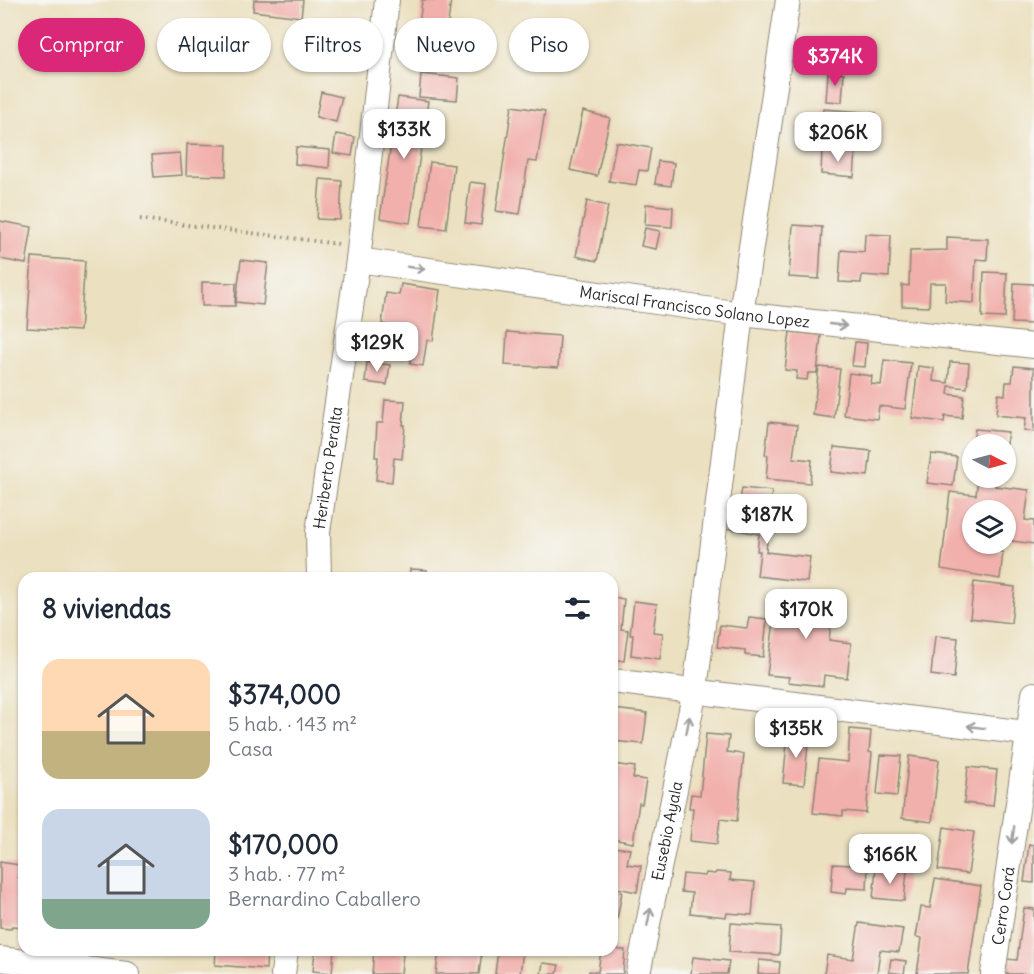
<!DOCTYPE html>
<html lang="es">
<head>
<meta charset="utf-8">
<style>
  :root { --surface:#fff; --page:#f2f2f3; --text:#1f2937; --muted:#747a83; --accent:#db2777 }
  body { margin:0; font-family:Delius,sans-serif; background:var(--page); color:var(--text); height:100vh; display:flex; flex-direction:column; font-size:22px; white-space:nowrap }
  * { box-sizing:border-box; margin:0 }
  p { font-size:20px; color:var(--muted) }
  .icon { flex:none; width:33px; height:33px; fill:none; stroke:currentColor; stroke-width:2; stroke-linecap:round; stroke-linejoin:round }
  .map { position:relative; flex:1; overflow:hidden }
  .panel { position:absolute; left:18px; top:572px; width:600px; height:384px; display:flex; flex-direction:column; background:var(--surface); border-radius:18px; box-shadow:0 2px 4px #0004 }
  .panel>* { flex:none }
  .guide { position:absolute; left:18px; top:18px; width:600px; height:54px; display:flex; gap:12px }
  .needle { width:39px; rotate:96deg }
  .tools { position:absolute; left:962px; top:434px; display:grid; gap:12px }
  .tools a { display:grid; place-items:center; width:54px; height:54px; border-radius:50%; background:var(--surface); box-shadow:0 2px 4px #0004; font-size:30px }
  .price { position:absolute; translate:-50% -51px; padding:0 14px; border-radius:12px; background:#fff; color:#222; font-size:20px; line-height:39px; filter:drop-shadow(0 2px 3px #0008) }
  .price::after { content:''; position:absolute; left:50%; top:36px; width:18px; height:14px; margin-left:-9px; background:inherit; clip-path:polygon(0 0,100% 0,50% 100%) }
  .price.active { background:var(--accent); color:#fff }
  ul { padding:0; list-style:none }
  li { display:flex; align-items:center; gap:18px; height:150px; padding:0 24px }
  li span { display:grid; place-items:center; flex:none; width:168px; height:120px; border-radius:18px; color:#555 }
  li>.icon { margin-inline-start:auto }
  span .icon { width:72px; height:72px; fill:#fffc; stroke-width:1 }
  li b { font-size:26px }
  h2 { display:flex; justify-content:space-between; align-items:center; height:72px; padding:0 24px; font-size:26px }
  .pill { padding:0 21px; border-radius:27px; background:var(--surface); box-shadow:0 2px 4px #0004; font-size:21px; line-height:54px }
  .pill.active { background:var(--accent); color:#fff }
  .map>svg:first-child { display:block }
</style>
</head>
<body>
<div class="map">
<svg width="1034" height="974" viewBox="0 0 1034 974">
  <rect width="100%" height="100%" fill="#f6f6f2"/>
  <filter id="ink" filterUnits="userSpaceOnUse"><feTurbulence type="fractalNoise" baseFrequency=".0167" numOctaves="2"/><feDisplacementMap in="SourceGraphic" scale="12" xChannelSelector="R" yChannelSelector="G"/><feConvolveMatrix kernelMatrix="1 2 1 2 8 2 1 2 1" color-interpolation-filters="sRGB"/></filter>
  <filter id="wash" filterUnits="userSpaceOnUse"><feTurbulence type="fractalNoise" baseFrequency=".008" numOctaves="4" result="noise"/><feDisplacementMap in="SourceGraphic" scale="24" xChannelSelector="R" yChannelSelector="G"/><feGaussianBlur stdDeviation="1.35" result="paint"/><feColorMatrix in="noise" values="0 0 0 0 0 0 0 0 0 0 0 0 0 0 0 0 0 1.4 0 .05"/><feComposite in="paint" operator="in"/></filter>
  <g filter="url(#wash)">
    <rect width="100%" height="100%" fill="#ebe0bf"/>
    <g id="blocks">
      <!-- building -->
      <g fill="#f2b0ac">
        <path d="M254 0H303L301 17 253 11Z"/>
        <path d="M422 0H451L446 38 418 35Z"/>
        <path d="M318 20 342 23 339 41 315 38Z"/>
        <path d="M828 72 844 73 842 102 826 101Z"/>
        <path d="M421 74 459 78 457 100 419 97Z"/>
        <path d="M321 92 342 97 336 122 316 117Z"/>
        <path d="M398 97 428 101 410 223 380 218Z"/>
        <path d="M512 106 545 111 537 162 528 161 520 214 496 211Z"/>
        <path d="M823 109 876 113 873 148 821 144V139L797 138 798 117 822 118Z"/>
        <path d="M583 111 610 118 597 176 570 170Z"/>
        <path d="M336 134 355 137 352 156 333 153Z"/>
        <path d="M616 142 651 148 647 171 639 170 636 185 609 181Z"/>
        <path d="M187 144 227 145 226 176 186 175Z"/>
        <path d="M296 147 330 150 329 168 295 164Z"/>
        <path d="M822 149 856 151 854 177 821 174Z"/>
        <path d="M180 153 182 175 154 177 152 155Z"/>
        <path d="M658 161 674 163 671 186 655 184Z"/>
        <path d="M430 162 454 165 446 229 421 226Z"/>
        <path d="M320 179 342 181 340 220 317 219Z"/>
        <path d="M470 182 486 184 481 225 465 223Z"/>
        <path d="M587 201 608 206 597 261 576 256Z"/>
        <path d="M646 204 673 207 672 227 645 225Z"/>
        <path d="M0 221 32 227 26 264 0 259Z"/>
        <path d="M793 225 822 227 819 279 789 277Z"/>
        <path d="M645 228 660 231 656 249 641 246Z"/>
        <path d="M865 234 891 235 889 277 862 275 861 283 839 282 841 250 864 252Z"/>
        <path d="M947 237 988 239 987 260 976 259 974 303 945 301 946 283H930L929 307 902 306V285L909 286 910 251 947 250Z"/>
        <path d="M32 257 85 261 80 331 27 328Z"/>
        <path d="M241 260 268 263 263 305 236 302Z"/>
        <path d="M984 272 1007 273 1005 318 982 317Z"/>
        <path d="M202 282 236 283 235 306H202Z"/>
        <path d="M1014 283 1034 284V324L1012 323Z"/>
        <path d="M401 284 440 290 433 341 427 340 423 366 410 364 413 338 394 335 395 326 382 324 386 293 399 295Z"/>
        <path d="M507 332 560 336 558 368 505 365Z"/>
        <path d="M790 332 821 335 817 373H808L807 380 796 379 797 371 785 370Z"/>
        <path d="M855 342 867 343 865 367 852 366Z"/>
        <path d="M884 360 911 363 905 409 879 406 877 419 844 415 849 373 872 376 871 384 881 385Z"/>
        <path d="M367 362 390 365 387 385 365 382Z"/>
        <path d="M950 362 969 363 967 388 949 386 948 394 964 396 962 418 945 416 944 422 912 418 918 366 934 368 933 381 948 383Z"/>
        <path d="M1014 366 1034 368V432L1024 430 1026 418 996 415 998 394 1005 395 1006 382H1012Z"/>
        <path d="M819 367 840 369 834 418 813 415Z"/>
        <path d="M385 400 405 401 403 425H405L402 459 394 458 392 482 376 480 378 457H375L377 423H383Z"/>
        <path d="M769 422 797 425 793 458 812 460 810 483 766 479 768 456 765 455Z"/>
        <path d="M975 429 1008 432 1006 444H973Z"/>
        <path d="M834 447 871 451 868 476 831 472Z"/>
        <path d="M931 454 957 457 953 486 927 483Z"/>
        <path d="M978 477H997L995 486 1029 490 1025 520 1034 521V544L1005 540V510H972V543H995L994 551 1003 552 1000 579 941 569 950 492 976 495Z"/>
        <path d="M742 488 772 491 770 504 740 500Z"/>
        <path d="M727 504 761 507 760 518 769 519 766 552 810 557 807 582 757 576 760 551H757L759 534 725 528Z"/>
        <path d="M410 569 427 570V578H409Z"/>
        <path d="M974 582 1015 587 1011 623 970 618Z"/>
        <path d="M778 590 834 597 829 640 851 643 847 678 824 675 823 686 788 682 789 677 767 675Z"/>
        <path d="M612 597 624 599 621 629 628 630 624 661 612 659Z"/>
        <path d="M634 601 657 604 653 632 663 633 660 659 631 655 633 635H630Z"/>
        <path d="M749 617 767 619 763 657 745 655V650L717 647 720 625 747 628Z"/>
        <path d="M935 636 958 638 954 678 931 675Z"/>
        <path d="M613 709 647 713 643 744 612 741Z"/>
        <path d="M850 729 871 731 869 752 872 753 866 813 843 811V816L813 813 819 759 848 762Z"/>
        <path d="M788 732 809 735 804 785 783 783Z"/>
        <path d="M706 734 729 736 727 752 744 754 737 821 720 819 717 844 690 841 693 808H689L691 794 700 795Z"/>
        <path d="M881 755 901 756 897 796 877 794Z"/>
        <path d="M909 756 939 760 932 822 902 818Z"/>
        <path d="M612 764 635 767 633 778 646 780 642 804 639 803 633 843 612 839Z"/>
        <path d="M968 767 997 770 993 806 964 803Z"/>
        <path d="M944 827 974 832 968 874 938 870Z"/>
        <path d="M1029 844 1034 845V883L1024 882Z"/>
        <path d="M612 847 630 849 627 864 641 866 637 892 612 887Z"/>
        <path d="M0 862 19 865 18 877 24 878V927L12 926 11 929 0 928Z"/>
        <path d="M833 864 868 866 867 889 847 888 846 894 831 892Z"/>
        <path d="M876 868 907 871 904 901 873 898Z"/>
        <path d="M716 872 731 873 730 880 755 882 752 915 727 913 726 917 690 913 692 893 681 892 683 874 705 876 706 873 715 874Z"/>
        <path d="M935 879 981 886 968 974H917L922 938 916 937 921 907 930 908Z"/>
        <path d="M612 891 622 892 617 920 612 919Z"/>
        <path d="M1024 908 1034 909V974H1003L1005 959 1017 960Z"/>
        <path d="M731 923 781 927 779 955 729 952Z"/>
        <path d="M859 923 903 929 899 952 880 950 877 974H824L827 955 853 959Z"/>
        <path d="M612 949 625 950 623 974H588L589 971 598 972 601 950Z"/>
        <path d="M231 950H267L266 969 215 965 216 952 231 953Z"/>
        <path d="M315 950H334L332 973 313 971Z"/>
        <path d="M374 950H396V953L403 954 401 974H372Z"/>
        <path d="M439 950H482L479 974H436Z"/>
        <path d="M498 950H523L520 974H495Z"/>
        <path d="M693 957 729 961 727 974H691Z"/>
        <path d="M891 959 906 961 904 974 889 972Z"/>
        <path d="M759 960 780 962 779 974H758Z"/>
        <path d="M543 963 559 965 557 974H541Z"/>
      </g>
    </g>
  </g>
  <g filter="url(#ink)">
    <use href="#blocks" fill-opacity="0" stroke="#8b8675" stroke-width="1.5"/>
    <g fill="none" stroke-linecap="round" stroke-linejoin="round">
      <defs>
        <g id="minor">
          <path id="s1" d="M358 260 741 314 1034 346"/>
          <path id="s2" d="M319 578 318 532 358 260 387 0"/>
          <path d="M612 681 1034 734"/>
          <path d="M0 959 127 974"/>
          <path d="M283 974 286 950"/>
          <path id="s3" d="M638 974 695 690 741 314 788 0"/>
          <path id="s4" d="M993 974 1034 694"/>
        </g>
      </defs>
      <!-- minor casing -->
      <use href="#minor" stroke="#8b8675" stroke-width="26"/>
      <!-- path -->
      <path stroke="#8b8675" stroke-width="4" stroke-dasharray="1.5 4.5" stroke-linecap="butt" d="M140 219 339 244"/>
      <!-- minor -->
      <use href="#minor" stroke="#fff" stroke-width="24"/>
    </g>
    <!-- one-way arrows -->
    <defs><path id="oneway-shaft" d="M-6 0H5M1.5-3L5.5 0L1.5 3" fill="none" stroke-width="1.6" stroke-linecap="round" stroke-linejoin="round" transform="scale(1.5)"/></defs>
    <g stroke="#a0a0a0">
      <use href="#oneway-shaft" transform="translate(416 268) rotate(8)"/>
      <use href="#oneway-shaft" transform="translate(838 325) rotate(6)"/>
      <use href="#oneway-shaft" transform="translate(688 725) rotate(-79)"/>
      <use href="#oneway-shaft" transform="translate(976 727) rotate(-173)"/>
      <use href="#oneway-shaft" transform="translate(1013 835) rotate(98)"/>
      <use href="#oneway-shaft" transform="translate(649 917) rotate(-79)"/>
    </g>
  </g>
  <g text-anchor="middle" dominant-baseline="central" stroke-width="4.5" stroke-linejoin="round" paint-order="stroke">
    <!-- street labels -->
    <g font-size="16" fill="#2b2b2b" stroke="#f6f6f2">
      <text stroke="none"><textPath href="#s1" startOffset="340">Mariscal Francisco Solano Lopez</textPath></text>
      <text stroke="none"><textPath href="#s2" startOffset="111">Heriberto Peralta</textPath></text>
      <text stroke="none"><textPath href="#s3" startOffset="146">Eusebio Ayala</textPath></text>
      <text stroke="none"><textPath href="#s4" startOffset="69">Cerro Corá</textPath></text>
    </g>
  </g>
</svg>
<div class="tools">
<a><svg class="needle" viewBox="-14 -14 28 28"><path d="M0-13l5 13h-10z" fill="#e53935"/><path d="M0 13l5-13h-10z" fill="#747a83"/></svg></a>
<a><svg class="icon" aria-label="layers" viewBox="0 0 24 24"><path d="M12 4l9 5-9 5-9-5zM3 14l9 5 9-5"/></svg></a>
</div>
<b class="price active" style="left:835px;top:87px">$374K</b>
<b class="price" style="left:404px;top:160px">$133K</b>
<b class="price" style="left:838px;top:163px">$206K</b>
<b class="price" style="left:377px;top:373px">$129K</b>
<b class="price" style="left:767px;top:545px">$187K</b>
<b class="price" style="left:806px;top:640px">$170K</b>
<b class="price" style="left:796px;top:759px">$135K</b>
<b class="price" style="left:890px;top:885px">$166K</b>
<div class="guide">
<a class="pill active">Comprar</a>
<a class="pill">Alquilar</a>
<a class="pill">Filtros</a>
<a class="pill">Nuevo</a>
<a class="pill">Piso</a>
</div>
<section class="panel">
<h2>8 viviendas<svg class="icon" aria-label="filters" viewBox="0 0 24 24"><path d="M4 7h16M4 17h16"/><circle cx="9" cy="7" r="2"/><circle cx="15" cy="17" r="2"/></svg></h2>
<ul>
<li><span style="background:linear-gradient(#ffd9b3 60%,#c2b280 0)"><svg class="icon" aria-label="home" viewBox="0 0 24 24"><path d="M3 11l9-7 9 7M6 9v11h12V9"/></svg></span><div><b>$374,000</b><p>5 hab. · 143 m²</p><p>Casa</p></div></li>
<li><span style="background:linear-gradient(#c9d6e8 75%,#7fa58c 0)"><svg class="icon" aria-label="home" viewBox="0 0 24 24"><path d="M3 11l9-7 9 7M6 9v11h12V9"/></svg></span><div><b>$170,000</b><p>3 hab. · 77 m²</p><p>Bernardino Caballero</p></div></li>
</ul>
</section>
</div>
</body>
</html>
